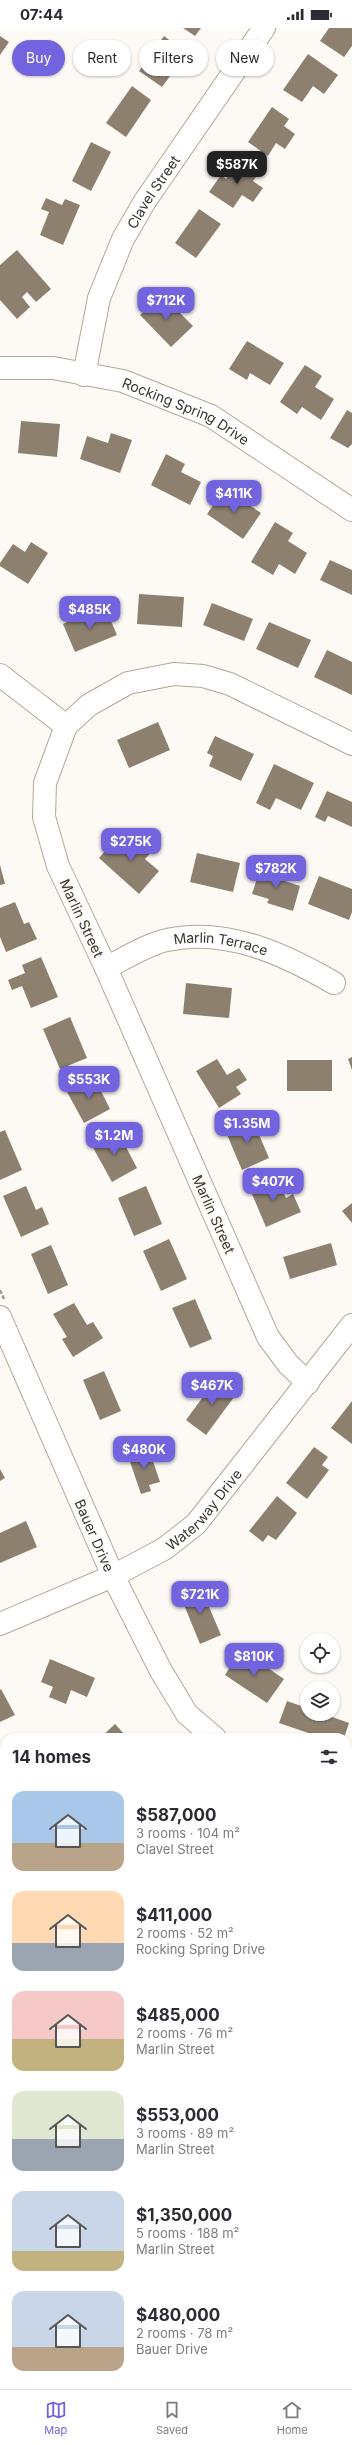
<!DOCTYPE html>
<html lang="en">
<head>
<meta charset="utf-8">
<style>
  :root { --surface:#fff; --page:#f7f7f7; --text:#2b2b33; --muted:#7c7c81; --line:#e1e1e2; --accent:#7263de }
  body { margin:0; font-family:Inter,sans-serif; background:var(--page); color:var(--text); height:100vh; display:flex; flex-direction:column; font-size:15px; white-space:nowrap }
  * { box-sizing:border-box; margin:0 }
  p { font-size:13px; color:var(--muted) }
  .icon { flex:none; width:22px; height:22px; fill:none; stroke:currentColor; stroke-width:2; stroke-linecap:round; stroke-linejoin:round }
  .map { position:relative; flex:1; overflow:hidden }
  .side { position:absolute; left:0px; top:1705px; width:352px; height:656px; display:flex; flex-direction:column; background:var(--surface); border-radius:16px 16px 0 0; box-shadow:0 1px 3px #0004 }
  .side>* { flex:none }
  .banner { position:absolute; left:12px; top:12px; width:328px; height:36px; display:flex; gap:8px }
  .buttons { position:absolute; left:300px; top:1605px; display:grid; gap:8px }
  .buttons a { display:grid; place-items:center; width:40px; height:40px; border-radius:50%; background:var(--surface); box-shadow:0 1px 3px #0004; font-size:20px }
  .price { position:absolute; translate:-50% -34px; padding:0 9px; border-radius:8px; background:var(--accent); color:#fff; font-size:13px; line-height:26px; filter:drop-shadow(0 1px 2px #0008) }
  .price::after { content:''; position:absolute; left:50%; top:24px; width:12px; height:9px; margin-left:-6px; background:inherit; clip-path:polygon(0 0,100% 0,50% 100%) }
  .price.current { background:#222; color:#fff }
  ul { padding:0; list-style:none }
  li { display:flex; align-items:center; gap:12px; height:100px; padding:0 12px }
  li span { display:grid; place-items:center; flex:none; width:112px; height:80px; border-radius:12px; color:#555 }
  li>.icon { margin-inline-start:auto }
  span .icon { width:48px; height:48px; fill:#fffc; stroke-width:1 }
  li b { font-size:17px }
  h2 { display:flex; justify-content:space-between; align-items:center; height:48px; padding:0 12px; font-size:17px }
  .tag { padding:0 14px; border-radius:18px; background:var(--surface); box-shadow:0 1px 3px #0004; font-size:14px; line-height:36px }
  .tag.current { background:var(--accent); color:#fff }
  .status { display:flex; justify-content:space-between; align-items:center; height:28px; padding:0 20px; background:var(--surface); direction:ltr }
  .status svg { height:11px; fill:currentColor }
  .menu { display:flex; justify-content:space-around; align-items:center; height:56px; border-top:1px solid var(--line); background:var(--surface); font-size:11px; color:var(--muted) }
  .menu a { display:grid; justify-items:center; gap:2px }
  .menu .current { color:var(--accent) }
  .map>svg:first-child { display:block }
</style>
</head>
<body>
<div class="status"><b>07:44</b><svg viewBox="0 0 49 12"><path d="M0 12V9h3v3zM5 12V6h3v6zM10 12V3h3v9zM15 12V0h3v12zM26 1h20v11H26zM47 4h2v5h-2z"/></svg></div>
<div class="map">
<svg width="352" height="2361" viewBox="0 0 352 2361">
  <rect width="100%" height="100%" fill="#fdfaf6"/>
  <!-- forest -->
  <path fill="#edb86c" d="M0 2331 5 2338V2356H19L22 2361H0Z"/>
  <!-- building -->
  <g fill="#8d806f">
    <path d="M183 0H201L195 8Z"/>
    <path d="M329 0H352V18L344 29 320 13Z"/>
    <path d="M0 8 9 14 0 27Z"/>
    <path d="M164 8 183 23 169 42 173 44 162 59 139 43Z"/>
    <path d="M308 26 338 47 324 66 313 58 302 74 283 62Z"/>
    <path d="M132 58 151 72 126 109 106 95Z"/>
    <path d="M272 79 289 91 284 98 295 106 285 121 276 115 268 128 248 114Z"/>
    <path d="M91 114 111 124 91 163 72 153Z"/>
    <path d="M240 131 259 145 253 153 263 160 253 174 242 167 233 180 209 164 221 147 226 151Z"/>
    <path d="M46 170 62 177 65 171 80 177 63 217 40 207 49 184 41 181Z"/>
    <path d="M199 181 221 196 196 230 175 215Z"/>
    <path d="M17 222 51 261 36 274 27 264 22 269 30 279 17 291 0 272V237Z"/>
    <path d="M161 266 193 298 171 319 140 287Z"/>
    <path d="M247 313 284 335 270 357 250 345 247 352 229 341Z"/>
    <path d="M305 337 322 348 315 359 334 371 321 392 302 379 297 386 280 374Z"/>
    <path d="M347 382 352 385V416L348 420 330 410Z"/>
    <path d="M21 393 60 396 57 429 18 425Z"/>
    <path d="M111 405 132 412 120 445 80 431 87 408 108 415Z"/>
    <path d="M166 426 185 436 181 444 201 454 190 477 151 457Z"/>
    <path d="M225 460 261 485 243 511 207 486Z"/>
    <path d="M275 494 293 505 288 513 307 525 295 546 279 536 273 547 251 534Z"/>
    <path d="M31 514 48 525 28 556 0 538V535L13 516 25 524Z"/>
    <path d="M330 532 352 542V567L320 552Z"/>
    <path d="M139 566 184 569 182 599 137 596Z"/>
    <path d="M212 575 253 591 244 613 203 597Z"/>
    <path d="M105 579 117 607 75 624 63 596Z"/>
    <path d="M269 594 311 612 298 640 256 621Z"/>
    <path d="M327 622 352 634V667L314 649Z"/>
    <path d="M158 694 170 722 129 740 117 712Z"/>
    <path d="M215 708 254 726 241 753 209 738 213 728 207 725Z"/>
    <path d="M274 736 314 755 301 782 276 770 270 782 256 775Z"/>
    <path d="M327 763 352 774V799L328 788 325 794 315 789Z"/>
    <path d="M135 805 153 822 145 831 159 843 139 866 99 830 115 812 123 819Z"/>
    <path d="M197 825 240 835 233 864 190 854Z"/>
    <path d="M0 837 5 856 0 857Z"/>
    <path d="M261 838 287 846 285 853 300 858 293 883 267 875 269 871 252 866Z"/>
    <path d="M319 848 352 861V884L349 892 308 876Z"/>
    <path d="M15 874 24 896 29 894 37 911 6 924 0 909V880Z"/>
    <path d="M41 929 58 969 31 980 22 958 12 962 8 952 25 945 22 937Z"/>
    <path d="M186 955 232 960 229 990 183 986Z"/>
    <path d="M70 989 87 1030 60 1041 43 1001Z"/>
    <path d="M352 1029V1042L348 1031Z"/>
    <path d="M217 1031 227 1047 239 1040 247 1052 236 1059 241 1066 219 1080 196 1043Z"/>
    <rect x="287" y="1032" width="45" height="31"/>
    <path d="M94 1049 110 1081 84 1095 67 1064Z"/>
    <path d="M252 1090 269 1130 242 1142 225 1102Z"/>
    <path d="M5 1102 22 1142 0 1152V1104Z"/>
    <path d="M117 1102 137 1140 112 1154 91 1116Z"/>
    <path d="M275 1147 286 1170 293 1166 301 1184 266 1199 249 1159Z"/>
    <path d="M26 1158 36 1182 42 1179 49 1196 21 1209 3 1168Z"/>
    <path d="M146 1158 162 1196 134 1208 118 1170Z"/>
    <path d="M352 1175V1195L342 1183Z"/>
    <path d="M169 1211 187 1251 161 1263 143 1223Z"/>
    <path d="M331 1215 337 1237 290 1251 283 1229Z"/>
    <path d="M51 1217 68 1257 48 1266 31 1226Z"/>
    <path d="M195 1271 212 1311 190 1320 172 1280Z"/>
    <path d="M74 1275 87 1297 93 1294 103 1310 73 1329 62 1311 67 1309 53 1286Z"/>
    <path d="M104 1343 121 1383 100 1392 83 1352Z"/>
    <path d="M217 1350 237 1365 206 1407 186 1392Z"/>
    <path d="M352 1373V1416L331 1400Z"/>
    <path d="M314 1419 328 1429 322 1437 329 1442 307 1471 286 1455Z"/>
    <path d="M149 1421 160 1454 149 1457 151 1463 141 1466 128 1428Z"/>
    <path d="M0 1441 5 1450 0 1453Z"/>
    <path d="M277 1468 297 1485 276 1512 268 1507 263 1514 249 1503Z"/>
    <path d="M26 1493 37 1519 0 1535V1505Z"/>
    <path d="M200 1558 221 1607 200 1616 180 1567Z"/>
    <path d="M241 1622 284 1651 267 1675 225 1647Z"/>
    <path d="M50 1631 95 1650 87 1669 71 1662 66 1676 49 1669 53 1659 41 1654Z"/>
    <path d="M1 1661 15 1687 0 1694V1662Z"/>
    <path d="M287 1673 307 1680V1686H324L349 1695 344 1710H323L279 1695Z"/>
    <path d="M115 1696 128 1710H100Z"/>
    <path d="M352 1828V1861H347V1829Z"/>
    <path d="M348 1950H352V1980L347 1979Z"/>
    <path d="M4 2057 5 2100 2 2105 0 2104V2064Z"/>
    <path d="M347 2094 352 2095V2121L347 2120Z"/>
    <path d="M347 2290 352 2292V2324L347 2322Z"/>
    <path d="M139 2356H180L185 2361H144Z"/>
  </g>
  <g fill="none" stroke-linecap="round" stroke-linejoin="round">
    <defs>
      <g id="minor">
        <path id="s1" d="M0 340H53L123 353 211 388 352 482"/>
        <path id="s2" d="M84 347 99 270 123 211 145 173 264 0"/>
        <path d="M0 647 66 698"/>
        <path id="s3" d="M106 940C122 932 150 915 167 912 226 899 284 926 334 955"/>
        <path id="s4" d="M0 1289 113 1548 161 1643 187 1686 215 1710"/>
        <path d="M308 1355 288 1336 268 1309 106 940 58 838 44 789 45 755 66 698 89 677 128 655 174 646 203 648 230 656 352 716"/>
        <path id="s5" d="M0 1596 113 1548 164 1521 196 1496 352 1297"/>
        <path d="M347 1766H352"/>
        <path d="M347 2038H352"/>
        <path d="M0 2174 5 2175"/>
        <path d="M290 2356 300 2361"/>
      </g>
    </defs>
    <!-- minor casing -->
    <use href="#minor" stroke="#b5a796" stroke-width="24"/>
    <!-- path -->
    <path stroke="#9e9a95" stroke-width="2.5" stroke-dasharray="4 2" stroke-linecap="butt" d="M0 1262 4 1271"/>
    <!-- minor -->
    <use href="#minor" stroke="#fff" stroke-width="22"/>
  </g>
  <g text-anchor="middle" dominant-baseline="central" stroke-width="4" stroke-linejoin="round" paint-order="stroke">
    <!-- street labels -->
    <g font-size="14" fill="#3a352d" stroke="#fdfaf6">
      <text stroke="none"><textPath href="#s2" startOffset="198">Clavel Street</textPath></text>
      <text stroke="none"><textPath href="#s1" startOffset="194">Rocking Spring Drive</textPath></text>
      <text transform="translate(82 890) rotate(65)">Marlin Street</text>
      <text stroke="none"><textPath href="#s3" startOffset="122">Marlin Terrace</textPath></text>
      <text transform="translate(214 1186) rotate(66)">Marlin Street</text>
      <text stroke="none"><textPath href="#s5" startOffset="237">Waterway Drive</textPath></text>
      <text stroke="none"><textPath href="#s4" startOffset="238">Bauer Drive</textPath></text>
    </g>
  </g>
</svg>
<div class="buttons">
<a><svg class="icon" aria-label="locate" viewBox="0 0 24 24"><circle cx="12" cy="12" r="6"/><path d="M12 2v4M12 18v4M2 12h4M18 12h4"/></svg></a>
<a><svg class="icon" aria-label="layers" viewBox="0 0 24 24"><path d="M12 4l9 5-9 5-9-5zM3 14l9 5 9-5"/></svg></a>
</div>
<b class="price current" style="left:237px;top:157px">$587K</b>
<b class="price" style="left:166px;top:293px">$712K</b>
<b class="price" style="left:234px;top:486px">$411K</b>
<b class="price" style="left:90px;top:602px">$485K</b>
<b class="price" style="left:131px;top:834px">$275K</b>
<b class="price" style="left:276px;top:861px">$782K</b>
<b class="price" style="left:89px;top:1072px">$553K</b>
<b class="price" style="left:247px;top:1116px">$1.35M</b>
<b class="price" style="left:114px;top:1128px">$1.2M</b>
<b class="price" style="left:273px;top:1174px">$407K</b>
<b class="price" style="left:212px;top:1378px">$467K</b>
<b class="price" style="left:144px;top:1442px">$480K</b>
<b class="price" style="left:200px;top:1587px">$721K</b>
<b class="price" style="left:254px;top:1649px">$810K</b>
<div class="banner">
<a class="tag current">Buy</a>
<a class="tag">Rent</a>
<a class="tag">Filters</a>
<a class="tag">New</a>
</div>
<section class="side">
<h2>14 homes<svg class="icon" aria-label="filters" viewBox="0 0 24 24"><path d="M4 7h16M4 17h16"/><circle cx="9" cy="7" r="2"/><circle cx="15" cy="17" r="2"/></svg></h2>
<ul>
<li><span style="background:linear-gradient(#a9c7e8 65%,#b9a48a 0)"><svg class="icon" aria-label="home" viewBox="0 0 24 24"><path d="M3 11l9-7 9 7M6 9v11h12V9"/></svg></span><div><b>$587,000</b><p>3 rooms · 104 m²</p><p>Clavel Street</p></div></li>
<li><span style="background:linear-gradient(#ffd9b3 65%,#9aa5b1 0)"><svg class="icon" aria-label="home" viewBox="0 0 24 24"><path d="M3 11l9-7 9 7M6 9v11h12V9"/></svg></span><div><b>$411,000</b><p>2 rooms · 52 m²</p><p>Rocking Spring Drive</p></div></li>
<li><span style="background:linear-gradient(#f6c9c9 60%,#c2b280 0)"><svg class="icon" aria-label="home" viewBox="0 0 24 24"><path d="M3 11l9-7 9 7M6 9v11h12V9"/></svg></span><div><b>$485,000</b><p>2 rooms · 76 m²</p><p>Marlin Street</p></div></li>
<li><span style="background:linear-gradient(#dfe7d0 60%,#9aa5b1 0)"><svg class="icon" aria-label="home" viewBox="0 0 24 24"><path d="M3 11l9-7 9 7M6 9v11h12V9"/></svg></span><div><b>$553,000</b><p>3 rooms · 89 m²</p><p>Marlin Street</p></div></li>
<li><span style="background:linear-gradient(#c9d6e8 75%,#c2b280 0)"><svg class="icon" aria-label="home" viewBox="0 0 24 24"><path d="M3 11l9-7 9 7M6 9v11h12V9"/></svg></span><div><b>$1,350,000</b><p>5 rooms · 188 m²</p><p>Marlin Street</p></div></li>
<li><span style="background:linear-gradient(#c9d6e8 70%,#b9a48a 0)"><svg class="icon" aria-label="home" viewBox="0 0 24 24"><path d="M3 11l9-7 9 7M6 9v11h12V9"/></svg></span><div><b>$480,000</b><p>2 rooms · 78 m²</p><p>Bauer Drive</p></div></li>
</ul>
</section>
</div>
<nav class="menu">
<a class="current"><svg class="icon" aria-label="map" viewBox="0 0 24 24"><path d="M3 6l6-2 6 2 6-2v14l-6 2-6-2-6 2zM9 4v14M15 6v14"/></svg>Map</a>
<a><svg class="icon" aria-label="saved" viewBox="0 0 24 24"><path d="M7 4h10v16l-5-4-5 4z"/></svg>Saved</a>
<a><svg class="icon" aria-label="home" viewBox="0 0 24 24"><path d="M3 11l9-7 9 7M6 9v11h12V9"/></svg>Home</a>
</nav>
</body>
</html>
